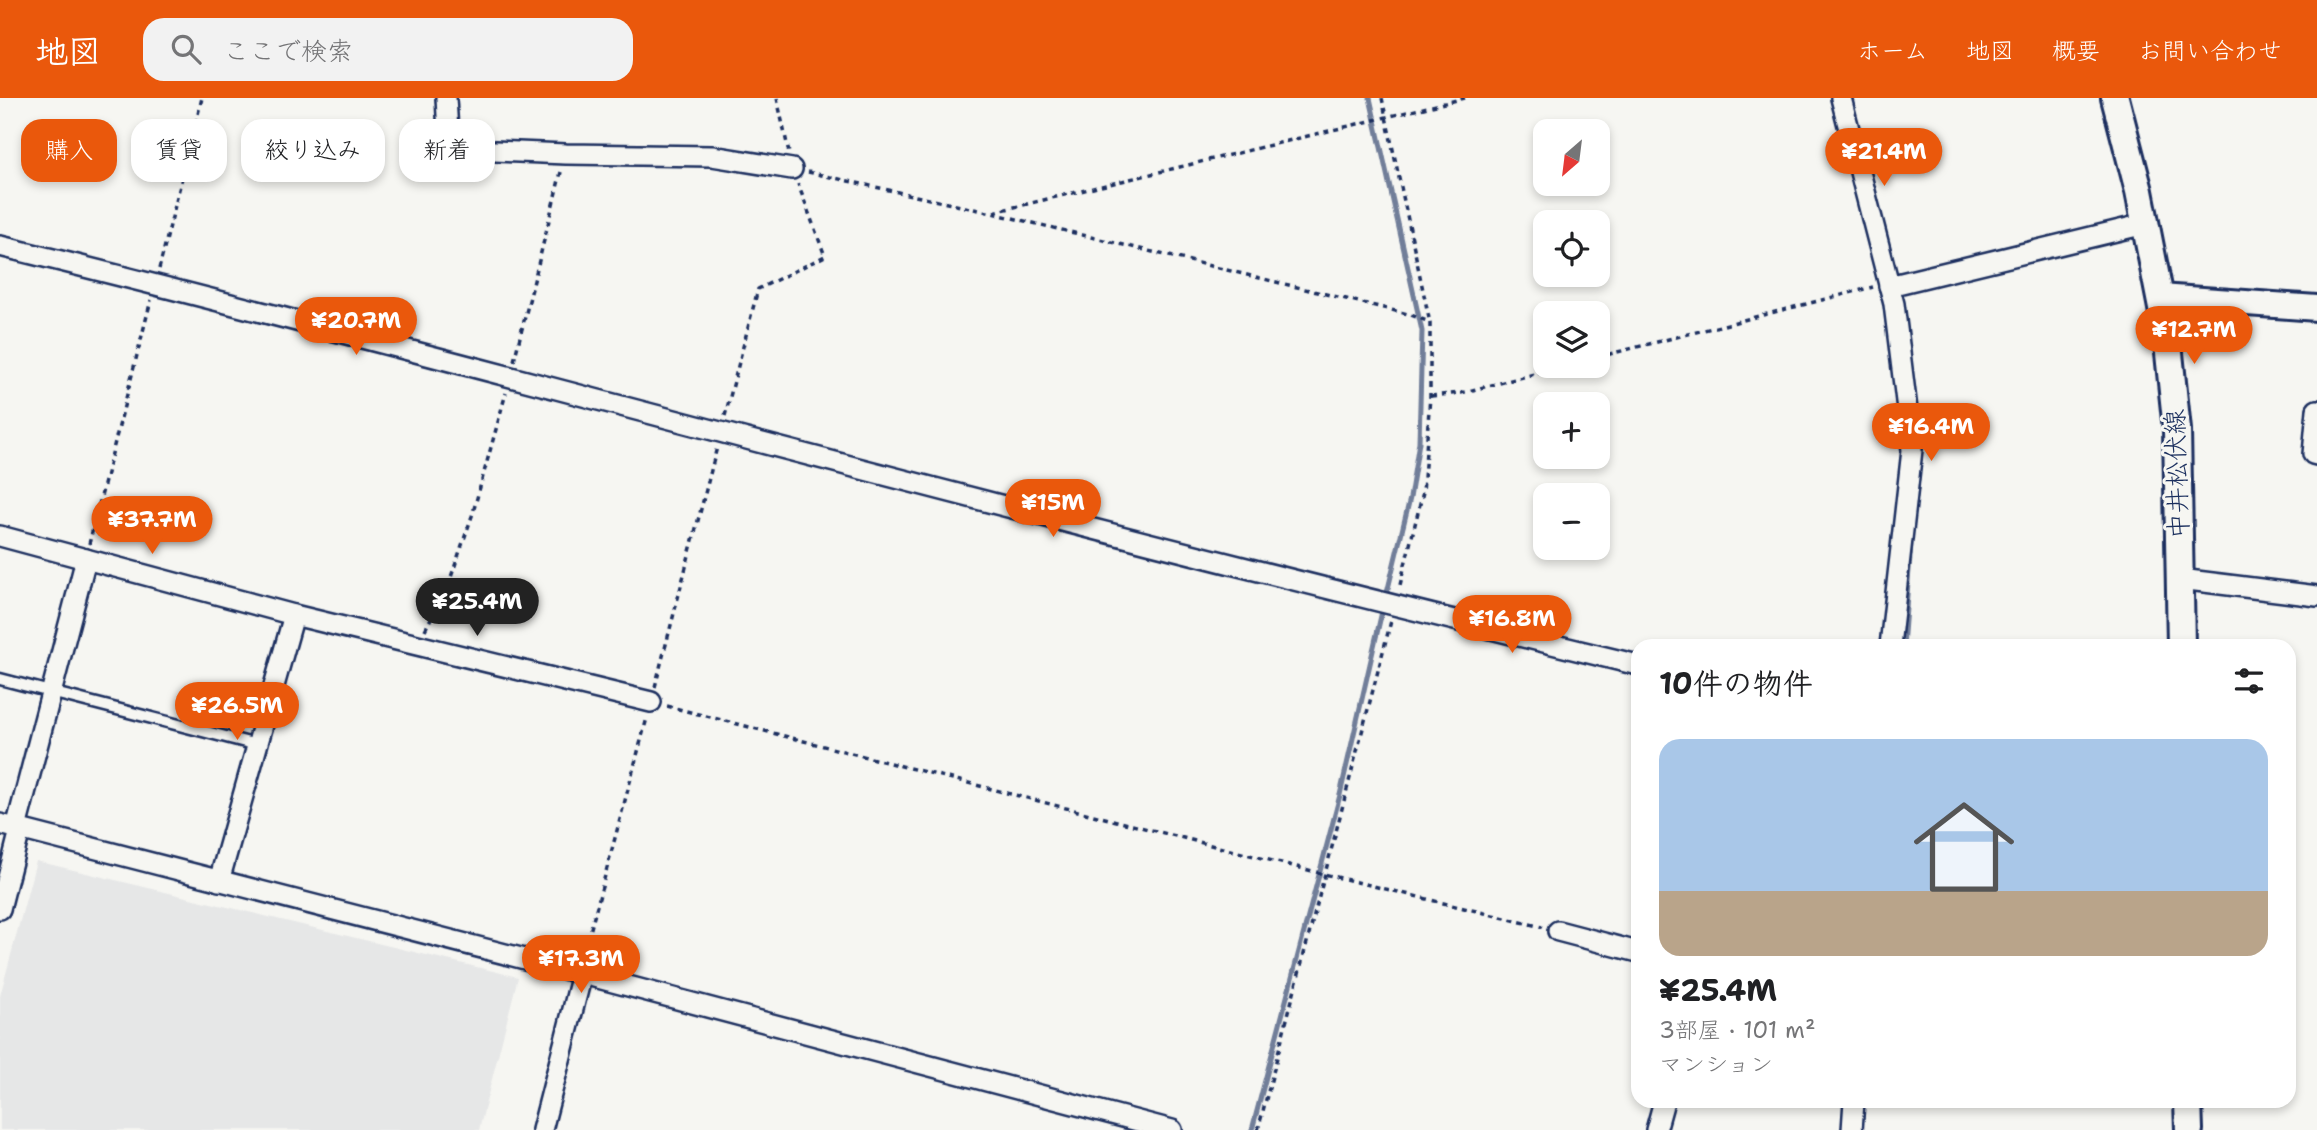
<!DOCTYPE html>
<html lang="ja">
<head>
<meta charset="utf-8">
<style>
  :root { --surface:#fff; --page:#f2f2f2; --text:#202124; --muted:#757577; --accent:#ea580c }
  body { margin:0; font-family:"Shantell Sans","Klee One",sans-serif; background:var(--page); color:var(--text); height:100vh; display:flex; flex-direction:column; font-size:26px; white-space:nowrap }
  * { box-sizing:border-box; margin:0 }
  p { font-size:23px; color:var(--muted) }
  .icon { flex:none; width:38px; height:38px; fill:none; stroke:currentColor; stroke-width:2; stroke-linecap:round; stroke-linejoin:round }
  .map { position:relative; flex:1; overflow:hidden }
  .side { position:absolute; left:1631px; top:541px; width:665px; height:469px; display:flex; flex-direction:column; background:var(--surface); border-radius:21px; box-shadow:0 4px 10px #0003 }
  .side>* { flex:none }
  .hud { position:absolute; left:21px; top:21px; width:665px; height:63px; display:flex; gap:14px }
  .needle { width:46px; rotate:208deg }
  .controls { position:absolute; left:1533px; top:21px; display:grid; gap:14px }
  .controls a { display:grid; place-items:center; width:77px; height:77px; border-radius:14px; background:var(--surface); box-shadow:0 4px 10px #0003; font-size:35px }
  .price { position:absolute; translate:-50% -60px; padding:0 16px; border-radius:24px; background:var(--accent); color:#fff; font-size:23px; line-height:46px; filter:drop-shadow(0 2px 4px #0008) }
  .price::after { content:''; position:absolute; left:50%; top:42px; width:21px; height:16px; margin-left:-10px; background:inherit; clip-path:polygon(0 0,100% 0,50% 100%) }
  .price.on { background:#222; color:#fff }
  ul { padding:0; list-style:none }
  li { display:grid; align-content:center; gap:14px; height:371px; padding:0 28px }
  li span { display:grid; place-items:center; height:217px; border-radius:21px; color:#555 }
  li>.icon { margin-inline-start:auto }
  span .icon { width:126px; height:126px; fill:#fffc; stroke-width:1 }
  li b { font-size:30px }
  h2 { display:flex; justify-content:space-between; align-items:center; height:84px; padding:0 28px; font-size:30px }
  .pill { padding:0 24px; border-radius:21px; background:var(--surface); box-shadow:0 4px 10px #0003; font-size:24px; line-height:63px }
  .pill.on { background:var(--accent); color:#fff }
  header { display:flex; align-items:center; gap:42px; box-sizing:border-box; height:98px; padding:0 35px; background:var(--accent); color:#fff }
  header strong { font-size:33px }
  nav { display:flex; gap:38px; margin-inline-start:auto; font-size:24px }
  .search { width:490px; height:63px; background:var(--page); display:flex; align-items:center; gap:18px; box-sizing:border-box; padding:0 24px; border-radius:21px; color:var(--muted); font-size:26px }
  .map>svg:first-child { display:block }
</style>
</head>
<body>
<header>
<strong>地図</strong>
<div class="search"><svg class="icon" aria-label="search" viewBox="0 0 24 24"><circle cx="10" cy="10" r="6"/><path d="M15 15l6 6"/></svg>ここで検索</div>
<nav><a>ホーム</a><a>地図</a><a>概要</a><a>お問い合わせ</a></nav>
</header>
<div class="map">
<svg width="2317" height="1032" viewBox="0 0 2317 1032">
  <rect width="100%" height="100%" fill="#f6f6f2"/>
  <filter id="ink" filterUnits="userSpaceOnUse"><feTurbulence type="fractalNoise" baseFrequency=".0143" numOctaves="2"/><feDisplacementMap in="SourceGraphic" scale="14" xChannelSelector="R" yChannelSelector="G"/><feConvolveMatrix kernelMatrix="1 2 1 2 8 2 1 2 1" color-interpolation-filters="sRGB"/></filter>
  <g filter="url(#ink)">
    <!-- built -->
    <path fill="#e6e7e7" d="M36 763 518 879 479 1032H0V898Z"/>
    <g fill="none" stroke-linecap="round" stroke-linejoin="round">
      <!-- stream -->
      <g stroke="#717e99" stroke-width="5">
        <path d="M1370 0 1422 233 1419 344 1410 400 1386 499"/>
        <path d="M1903 548 1911 446"/>
        <path d="M1252 1032 1340 697 1383 509"/>
      </g>
      <defs>
        <path id="service" d="M0 581 257 647"/>
        <g id="minor">
          <path d="M446 0 449 51 566 56 712 58 792 71"/>
          <path d="M1841 0 1894 206 1912 352 1890 548"/>
          <path d="M0 148C242 207 483 272 724 335 1028 415 1332 493 1638 567"/>
          <path d="M1889 188 2145 126"/>
          <path d="M2317 312 2313 356 2317 357"/>
          <path d="M0 438 294 517 651 604"/>
          <path d="M2180 481 2317 498"/>
          <path d="M0 726 579 875 1172 1032"/>
          <path d="M16 730 86 461"/>
          <path d="M219 783 294 517"/>
          <path d="M0 811 20 732"/>
          <path d="M1558 833 1638 854"/>
          <path d="M542 1032 582 876"/>
          <path d="M1656 1032 1664 1003"/>
          <path d="M1852 1032 1854 1003"/>
        </g>
        <path id="tertiary" d="M2160 199 2317 210"/>
        <g id="secondary">
          <path d="M2115 0 2139 93 2167 236 2177 332 2181 548"/>
          <path d="M2188 1003 2189 1032"/>
        </g>
      </defs>
      <!-- service casing -->
      <use href="#service" stroke="#1b2f5e" stroke-width="15"/>
      <!-- minor casing -->
      <use href="#minor" stroke="#1b2f5e" stroke-width="24"/>
      <!-- tertiary casing -->
      <use href="#tertiary" stroke="#1b2f5e" stroke-width="30"/>
      <!-- secondary casing -->
      <use href="#secondary" stroke="#1b2f5e" stroke-width="32"/>
      <!-- path -->
      <g stroke="#1b2f5e" stroke-width="3.5" stroke-dasharray="5 5" stroke-linecap="butt">
        <path d="M777 0 789 55"/>
        <path d="M1382 0 1430 225V298L1423 394 1399 491"/>
        <path d="M808 74 992 115 1408 216 1430 224"/>
        <path d="M994 114 1465 0"/>
        <path d="M159 171 202 0"/>
        <path d="M1598 259 1873 189"/>
        <path d="M514 263 561 74"/>
        <path d="M1431 298 1461 295 1565 268"/>
        <path d="M725 318 758 191 825 158 798 86"/>
        <path d="M89 446 151 202"/>
        <path d="M425 532 449 485 472 418 506 295"/>
        <path d="M655 589 717 349"/>
        <path d="M667 608 1324 776 1542 829"/>
        <path d="M583 860 647 620"/>
        <path d="M1258 1032 1391 523"/>
      </g>
      <!-- service -->
      <use href="#service" stroke="#f6f6f2" stroke-width="10"/>
      <!-- minor -->
      <use href="#minor" stroke="#f6f6f2" stroke-width="19"/>
      <!-- tertiary -->
      <use href="#tertiary" stroke="#f6f6f2" stroke-width="24"/>
      <!-- secondary -->
      <use href="#secondary" stroke="#f6f6f2" stroke-width="26"/>
    </g>
  </g>
  <g text-anchor="middle" dominant-baseline="central" stroke-width="6" stroke-linejoin="round" paint-order="stroke">
    <!-- street labels -->
    <g font-size="26" fill="#1b2f5e" stroke="#f6f6f2">
      <text transform="translate(2176 376) rotate(-92)">中井松伏線</text>
    </g>
  </g>
</svg>
<div class="controls">
<a><svg class="needle" viewBox="-14 -14 28 28"><path d="M0-13l5 13h-10z" fill="#e53935"/><path d="M0 13l5-13h-10z" fill="#757577"/></svg></a>
<a><svg class="icon" aria-label="locate" viewBox="0 0 24 24"><circle cx="12" cy="12" r="6"/><path d="M12 2v4M12 18v4M2 12h4M18 12h4"/></svg></a>
<a><svg class="icon" aria-label="layers" viewBox="0 0 24 24"><path d="M12 4l9 5-9 5-9-5zM3 14l9 5 9-5"/></svg></a>
<a>+</a>
<a>−</a>
</div>
<b class="price" style="left:1884px;top:90px">¥21.4M</b>
<b class="price" style="left:356px;top:259px">¥20.7M</b>
<b class="price" style="left:2194px;top:268px">¥12.7M</b>
<b class="price" style="left:1931px;top:365px">¥16.4M</b>
<b class="price" style="left:1053px;top:441px">¥15M</b>
<b class="price" style="left:152px;top:458px">¥37.7M</b>
<b class="price on" style="left:477px;top:540px">¥25.4M</b>
<b class="price" style="left:1512px;top:557px">¥16.8M</b>
<b class="price" style="left:237px;top:644px">¥26.5M</b>
<b class="price" style="left:581px;top:897px">¥17.3M</b>
<div class="hud">
<a class="pill on">購入</a>
<a class="pill">賃貸</a>
<a class="pill">絞り込み</a>
<a class="pill">新着</a>
</div>
<section class="side">
<h2>10件の物件<svg class="icon" aria-label="filters" viewBox="0 0 24 24"><path d="M4 7h16M4 17h16"/><circle cx="9" cy="7" r="2"/><circle cx="15" cy="17" r="2"/></svg></h2>
<ul>
<li><span style="background:linear-gradient(#a9c7e8 70%,#b9a48a 0)"><svg class="icon" aria-label="home" viewBox="0 0 24 24"><path d="M3 11l9-7 9 7M6 9v11h12V9"/></svg></span><div><b>¥25.4M</b><p>3部屋 · 101 m²</p><p>マンション</p></div></li>
</ul>
</section>
</div>
</body>
</html>
